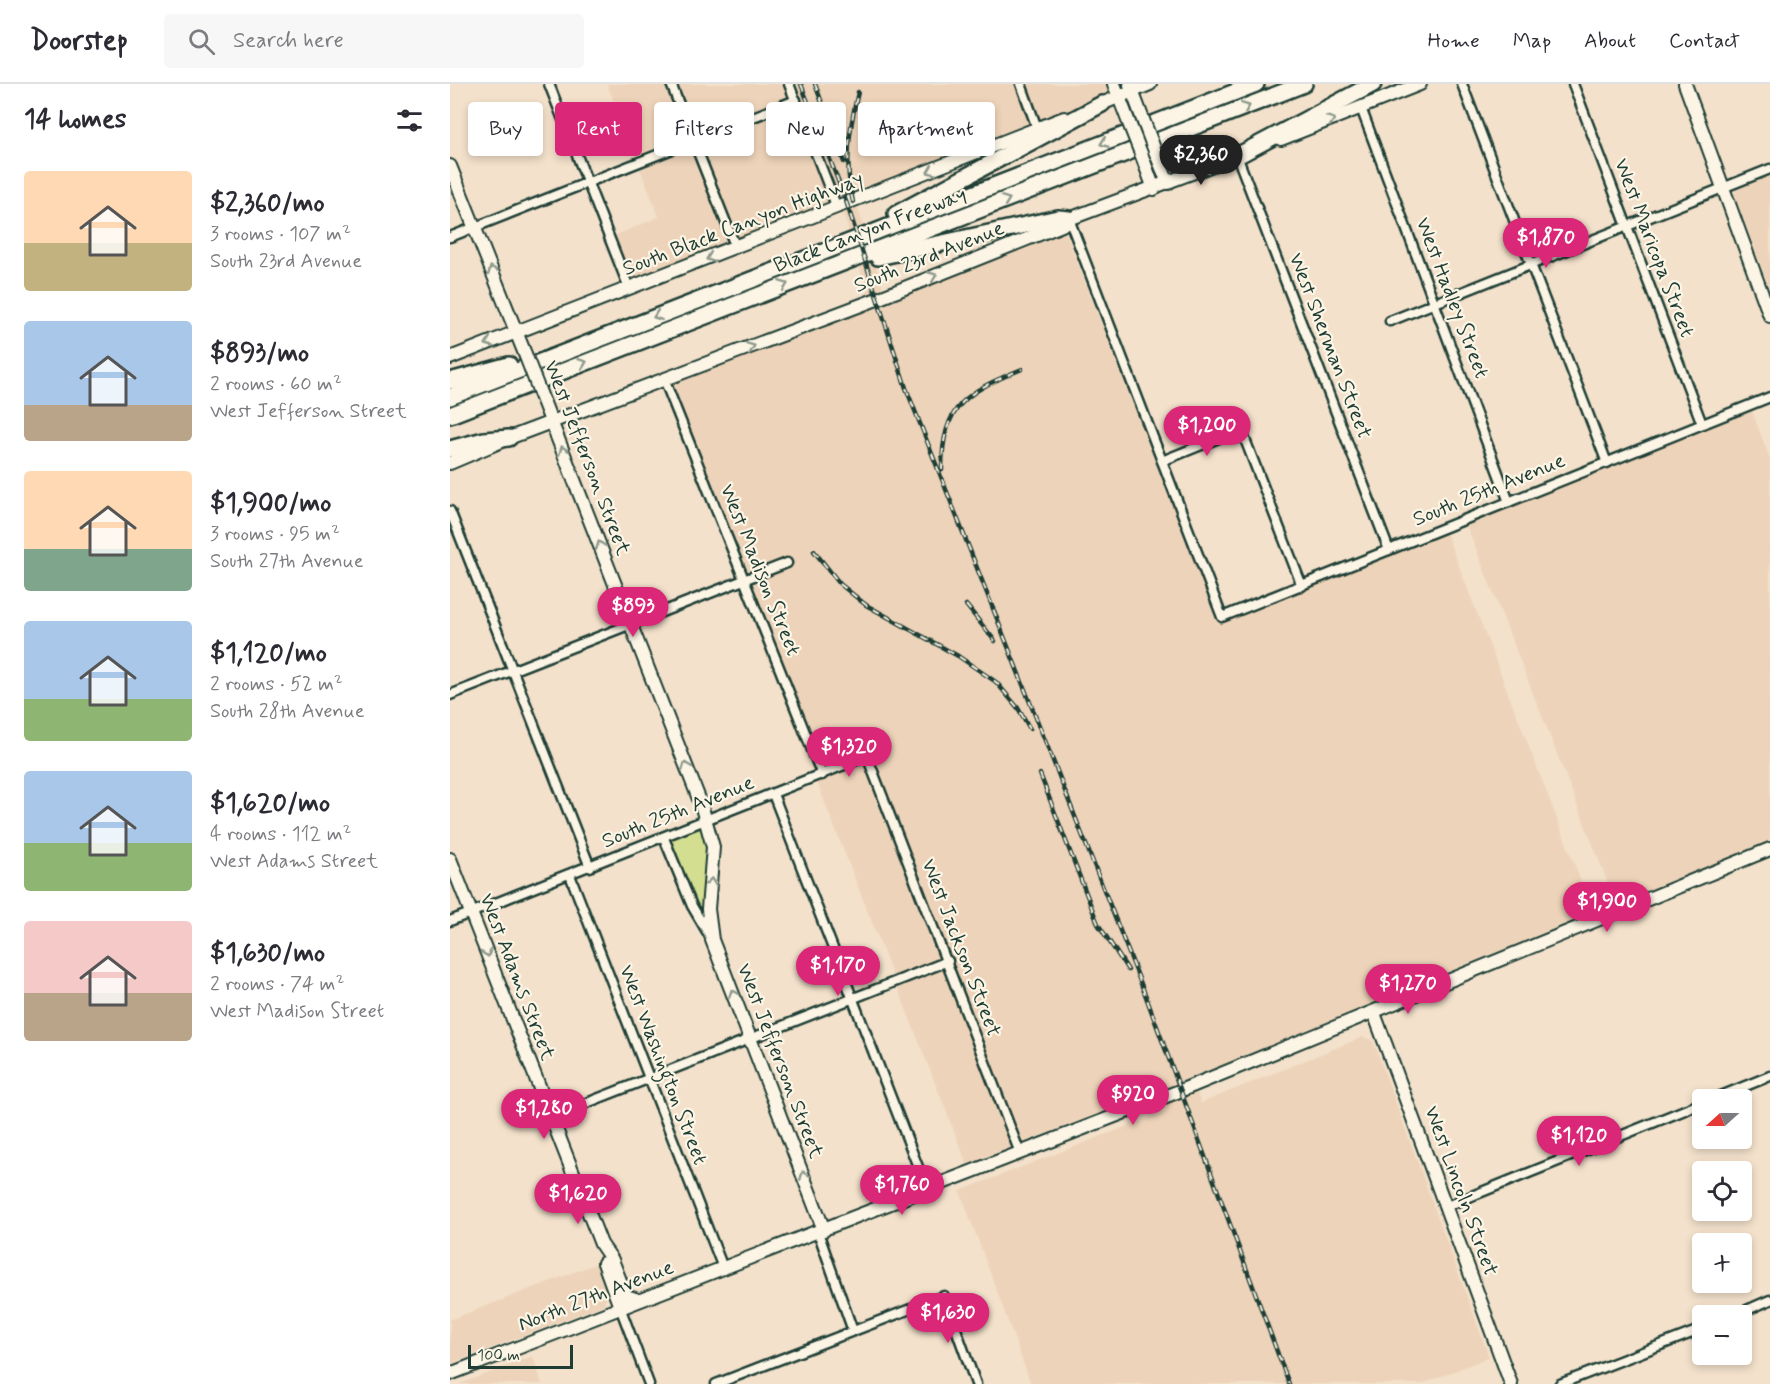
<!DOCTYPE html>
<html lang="en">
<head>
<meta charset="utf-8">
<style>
  :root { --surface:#fff; --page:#f7f7f7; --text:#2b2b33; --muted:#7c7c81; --line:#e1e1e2; --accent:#db2777 }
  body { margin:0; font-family:Mynerve,sans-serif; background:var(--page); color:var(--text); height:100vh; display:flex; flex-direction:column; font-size:22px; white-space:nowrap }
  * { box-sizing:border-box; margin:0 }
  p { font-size:20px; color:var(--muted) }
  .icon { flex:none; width:33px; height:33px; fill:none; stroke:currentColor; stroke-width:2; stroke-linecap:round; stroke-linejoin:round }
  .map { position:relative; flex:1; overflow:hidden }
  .panel { display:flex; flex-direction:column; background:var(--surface); width:450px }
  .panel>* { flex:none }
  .guide { position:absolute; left:18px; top:18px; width:570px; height:54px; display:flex; gap:12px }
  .needle { width:39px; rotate:249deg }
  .fabs { position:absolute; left:1242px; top:1005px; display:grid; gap:12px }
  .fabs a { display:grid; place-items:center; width:60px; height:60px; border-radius:6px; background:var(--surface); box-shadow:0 3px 9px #0003; font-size:30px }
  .scale { position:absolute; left:18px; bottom:15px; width:105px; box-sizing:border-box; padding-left:6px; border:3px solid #1f3d34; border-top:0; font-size:16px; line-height:21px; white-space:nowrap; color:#1f3d34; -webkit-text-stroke:4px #fcf5e5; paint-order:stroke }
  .price { position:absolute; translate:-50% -51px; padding:0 14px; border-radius:21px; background:var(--accent); color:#fff; font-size:20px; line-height:39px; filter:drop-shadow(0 2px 3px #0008) }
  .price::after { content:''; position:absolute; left:50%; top:36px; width:18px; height:14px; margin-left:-9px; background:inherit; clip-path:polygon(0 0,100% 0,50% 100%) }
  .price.on { background:#222; color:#fff }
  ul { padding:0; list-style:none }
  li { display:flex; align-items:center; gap:18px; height:150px; padding:0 24px }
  li span { display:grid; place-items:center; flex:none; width:168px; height:120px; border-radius:6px; color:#555 }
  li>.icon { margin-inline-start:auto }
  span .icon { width:72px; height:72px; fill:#fffc; stroke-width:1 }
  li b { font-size:26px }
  h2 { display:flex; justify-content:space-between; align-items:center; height:72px; padding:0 24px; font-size:26px }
  .tag { padding:0 21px; border-radius:6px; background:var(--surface); box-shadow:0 3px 9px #0003; font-size:21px; line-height:54px }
  .tag.on { background:var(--accent); color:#fff }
  header { display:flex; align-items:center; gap:36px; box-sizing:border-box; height:84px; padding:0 30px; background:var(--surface); border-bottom:2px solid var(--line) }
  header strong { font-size:28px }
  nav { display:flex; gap:33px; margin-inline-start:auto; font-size:21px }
  .search { width:420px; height:54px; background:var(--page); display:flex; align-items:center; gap:15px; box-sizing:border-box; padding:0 21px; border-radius:6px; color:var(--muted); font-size:22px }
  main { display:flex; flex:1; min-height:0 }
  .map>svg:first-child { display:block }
</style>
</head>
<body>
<header>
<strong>Doorstep</strong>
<div class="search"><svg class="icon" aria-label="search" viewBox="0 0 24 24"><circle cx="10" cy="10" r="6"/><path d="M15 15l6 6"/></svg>Search here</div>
<nav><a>Home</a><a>Map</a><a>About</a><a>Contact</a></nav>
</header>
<main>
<section class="panel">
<h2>14 homes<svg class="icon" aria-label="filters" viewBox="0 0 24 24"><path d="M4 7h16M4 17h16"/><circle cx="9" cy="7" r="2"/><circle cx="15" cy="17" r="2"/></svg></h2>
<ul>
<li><span style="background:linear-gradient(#ffd9b3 60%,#c2b280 0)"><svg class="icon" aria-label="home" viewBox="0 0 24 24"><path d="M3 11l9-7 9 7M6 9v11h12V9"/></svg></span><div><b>$2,360/mo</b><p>3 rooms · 107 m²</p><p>South 23rd Avenue</p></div></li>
<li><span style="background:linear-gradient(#a9c7e8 70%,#b9a48a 0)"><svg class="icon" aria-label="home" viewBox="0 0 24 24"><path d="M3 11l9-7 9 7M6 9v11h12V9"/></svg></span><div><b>$893/mo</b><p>2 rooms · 60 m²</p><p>West Jefferson Street</p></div></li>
<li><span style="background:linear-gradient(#ffd9b3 65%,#7fa58c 0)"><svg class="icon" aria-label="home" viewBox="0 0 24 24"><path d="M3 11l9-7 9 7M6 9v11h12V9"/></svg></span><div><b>$1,900/mo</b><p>3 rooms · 95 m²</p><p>South 27th Avenue</p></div></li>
<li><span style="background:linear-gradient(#a9c7e8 65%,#8fb573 0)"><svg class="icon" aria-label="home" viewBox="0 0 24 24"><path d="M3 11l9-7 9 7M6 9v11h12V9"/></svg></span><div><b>$1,120/mo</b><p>2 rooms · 52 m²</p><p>South 28th Avenue</p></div></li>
<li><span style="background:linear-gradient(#a9c7e8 60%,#8fb573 0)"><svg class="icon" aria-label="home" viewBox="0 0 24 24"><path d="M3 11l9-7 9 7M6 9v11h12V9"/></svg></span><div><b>$1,620/mo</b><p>4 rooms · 112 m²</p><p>West Adams Street</p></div></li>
<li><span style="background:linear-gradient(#f6c9c9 60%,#b9a48a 0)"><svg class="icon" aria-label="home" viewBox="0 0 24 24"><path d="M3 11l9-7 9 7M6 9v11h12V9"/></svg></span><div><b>$1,630/mo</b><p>2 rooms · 74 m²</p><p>West Madison Street</p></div></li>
</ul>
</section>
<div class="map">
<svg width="1320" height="1300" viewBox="0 0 1320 1300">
  <rect width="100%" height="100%" fill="#f3e1cb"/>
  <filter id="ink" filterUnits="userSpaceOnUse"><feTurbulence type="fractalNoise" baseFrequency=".0167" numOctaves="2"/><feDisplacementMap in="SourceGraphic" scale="12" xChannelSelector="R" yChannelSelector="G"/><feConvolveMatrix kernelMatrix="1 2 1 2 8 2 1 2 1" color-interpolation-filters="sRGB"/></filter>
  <g filter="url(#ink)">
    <!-- built -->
    <g fill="#edd3b9">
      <path d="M157 0H334L379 121 182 199 164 152 209 133Z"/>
      <path d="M346 0H659L657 9 647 16 406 119 436 214 613 147 616 149 769 540 996 449 1143 828 740 994 751 1019 913 953 923 957 1039 1273 972 1300H581L510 1107 716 1027 708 1006 517 1080 211 302 421 221 392 125Z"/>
      <path d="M1320 92V206L1284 110 1286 106Z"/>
      <path d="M1302 327 1320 375V756L1166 819 1016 440Z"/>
      <path d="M148 1179 158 1210 153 1221 0 1280V1236Z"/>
      <path d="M83 1272 92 1300H10Z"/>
    </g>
    <!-- green -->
    <path fill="#d3de91" stroke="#798e62" stroke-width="1.5" d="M256 736 262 856 214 754Z"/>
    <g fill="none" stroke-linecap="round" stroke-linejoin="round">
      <defs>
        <g id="street">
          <path d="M99 0 179 204"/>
          <path d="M221 0 286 164"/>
          <path d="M339 0 387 124"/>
          <path d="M571 0 587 44"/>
          <path d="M1012 0 1157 379"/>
          <path d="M1123 0 1252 340"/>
          <path d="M911 24 1059 418"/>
          <path d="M787 72 939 466"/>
          <path d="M619 135 772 533 1320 313"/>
          <path d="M0 153 346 16"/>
          <path d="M940 237 1320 85"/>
          <path d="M214 295 372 691"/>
          <path d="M712 377 791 345 852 502"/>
          <path d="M0 427 140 783"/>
          <path d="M0 611 337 479"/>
          <path d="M323 710 477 1106"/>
          <path d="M214 754 242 822 259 851"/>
          <path d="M120 791 273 1184"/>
          <path d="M0 837 417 672 570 1069"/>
          <path d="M1261 1016 1320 992"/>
          <path d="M101 1033 498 877"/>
          <path d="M997 1122 1252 1019"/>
          <path d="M368 1148 403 1247"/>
          <path d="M170 1223 199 1300"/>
          <path d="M1283 1232 1320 1216"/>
          <path d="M266 1300 494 1212 526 1300"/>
          <path d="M1110 1300 1252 1245"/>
        </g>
        <g id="secondary">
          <path d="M664 0 679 39"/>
          <path d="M1235 0 1320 232"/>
          <path d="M680 1 692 33"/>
          <path d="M644 23 700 0"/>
          <path d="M831 55 970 0"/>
          <path d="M705 67 718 99"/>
          <path d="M692 72 704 105"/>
          <path d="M0 82 75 270"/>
          <path d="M0 274 614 34"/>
          <path d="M90 309 251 720 263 763 258 825 262 856 374 1146"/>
          <path d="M0 379 59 354 427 215 612 141 619 135 795 69"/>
          <path d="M0 775 151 1160 162 1176 176 1212 188 1216"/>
          <path d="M924 929 1061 1300"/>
          <path d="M154 1179 170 1223"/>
          <path d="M0 1290 732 1006 1320 765"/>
        </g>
        <g id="highway">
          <path d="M787 72 923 0"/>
          <path d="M446 130 652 20"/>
          <path d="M428 173 608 134 619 135"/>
          <path d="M0 297 59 281"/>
          <path d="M0 313 806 0"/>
          <path d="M0 331 854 0"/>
          <path d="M0 365 34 356 59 354"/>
        </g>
      </defs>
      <!-- street casing -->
      <use href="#street" stroke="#1f3d34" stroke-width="13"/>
      <!-- secondary casing -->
      <use href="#secondary" stroke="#1f3d34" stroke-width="16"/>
      <!-- highway casing -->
      <use href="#highway" stroke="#1f3d34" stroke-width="20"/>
      <!-- street -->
      <use href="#street" stroke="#fcf5e5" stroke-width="8"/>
      <!-- secondary -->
      <use href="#secondary" stroke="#fcf5e5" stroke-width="12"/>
      <!-- highway -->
      <use href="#highway" stroke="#fcf5e5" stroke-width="15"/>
      <defs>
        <g id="rail">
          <path d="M351 0 397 120 456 304 695 910 839 1300"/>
          <path d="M365 0 394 78"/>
          <path d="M403 118C394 80 399 46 408 8"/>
          <path d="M492 386C492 320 517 308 572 285"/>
          <path d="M364 467 390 500 416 521 508 572 546 598 568 624 580 645"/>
          <path d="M516 521 545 557"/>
          <path d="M590 690 648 840 678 886"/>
        </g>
      </defs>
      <!-- rail casing -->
      <use href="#rail" stroke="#1f3d34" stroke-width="4.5"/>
      <!-- rail -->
      <use href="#rail" stroke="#fcf5e5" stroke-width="2" stroke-dasharray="7" stroke-linecap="butt"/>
      <defs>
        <g id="secondary-bridge">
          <path d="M692 33 705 67"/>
          <path d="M679 39 692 72"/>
          <path d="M75 270 90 309"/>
        </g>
      </defs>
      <!-- secondary-bridge casing -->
      <use href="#secondary-bridge" stroke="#1f3d34" stroke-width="16" stroke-linecap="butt"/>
      <!-- secondary-bridge -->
      <use href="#secondary-bridge" stroke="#fcf5e5" stroke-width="12"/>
    </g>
    <!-- one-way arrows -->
    <defs><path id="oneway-chevron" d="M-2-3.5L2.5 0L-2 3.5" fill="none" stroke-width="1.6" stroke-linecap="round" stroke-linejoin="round" transform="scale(1.5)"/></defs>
    <g stroke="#8e998c">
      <use href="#oneway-chevron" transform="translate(796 23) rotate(-21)"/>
      <use href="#oneway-chevron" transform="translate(881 36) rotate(-21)"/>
      <use href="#oneway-chevron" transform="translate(654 59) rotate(159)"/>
      <use href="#oneway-chevron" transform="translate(481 87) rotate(158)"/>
      <use href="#oneway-chevron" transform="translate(556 116) rotate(-21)"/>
      <use href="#oneway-chevron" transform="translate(260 174) rotate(159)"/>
      <use href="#oneway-chevron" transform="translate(42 186) rotate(-112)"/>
      <use href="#oneway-chevron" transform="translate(483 192) rotate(-22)"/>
      <use href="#oneway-chevron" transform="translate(334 201) rotate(-21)"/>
      <use href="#oneway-chevron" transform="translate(207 232) rotate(159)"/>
      <use href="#oneway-chevron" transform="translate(39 259) rotate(159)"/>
      <use href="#oneway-chevron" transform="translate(301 263) rotate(-21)"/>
      <use href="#oneway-chevron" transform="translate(133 279) rotate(-21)"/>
      <use href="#oneway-chevron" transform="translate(113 366) rotate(-111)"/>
      <use href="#oneway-chevron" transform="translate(150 461) rotate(-111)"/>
      <use href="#oneway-chevron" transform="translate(236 682) rotate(-111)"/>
      <use href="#oneway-chevron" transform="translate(261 798) rotate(-84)"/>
      <use href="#oneway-chevron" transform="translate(37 869) rotate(69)"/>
      <use href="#oneway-chevron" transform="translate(283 909) rotate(-111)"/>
      <use href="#oneway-chevron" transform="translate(354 1091) rotate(-111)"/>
    </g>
  </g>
  <g text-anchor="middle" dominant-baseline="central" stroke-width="4.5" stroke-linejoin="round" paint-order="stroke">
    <!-- street labels -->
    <g font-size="21" fill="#1f3d34" stroke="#fcf5e5">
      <text transform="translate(293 140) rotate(-21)">South Black Canyon Highway</text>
      <text transform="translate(420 146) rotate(-21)">Black Canyon Freeway</text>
      <text transform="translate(1204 164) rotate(69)">West Maricopa Street</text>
      <text transform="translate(479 173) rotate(-22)">South 23rd Avenue</text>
      <text transform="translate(1002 214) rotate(69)">West Hadley Street</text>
      <text transform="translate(880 262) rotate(69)">West Sherman Street</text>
      <text transform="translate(137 374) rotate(69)">West Jefferson Street</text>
      <text transform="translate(1039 406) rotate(-22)">South 25th Avenue</text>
      <text transform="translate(310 486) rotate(68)">West Madison Street</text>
      <text transform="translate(228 728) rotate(-22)">South 25th Avenue</text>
      <text transform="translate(511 864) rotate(69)">West Jackson Street</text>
      <text transform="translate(67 893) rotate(69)">West Adams Street</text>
      <text transform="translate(330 977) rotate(69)">West Jefferson Street</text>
      <text transform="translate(213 981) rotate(69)">West Washington Street</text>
      <text transform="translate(1011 1107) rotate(70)">West Lincoln Street</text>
      <text transform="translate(146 1212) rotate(-21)">North 27th Avenue</text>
    </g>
  </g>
</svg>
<div class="fabs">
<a><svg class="needle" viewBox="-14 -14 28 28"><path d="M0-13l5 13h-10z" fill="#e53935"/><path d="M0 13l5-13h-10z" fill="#7c7c81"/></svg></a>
<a><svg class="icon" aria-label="locate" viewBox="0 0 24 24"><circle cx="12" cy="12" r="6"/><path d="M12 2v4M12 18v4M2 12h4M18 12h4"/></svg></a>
<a>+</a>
<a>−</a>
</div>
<div class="scale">100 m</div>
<b class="price on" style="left:751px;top:102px">$2,360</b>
<b class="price" style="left:1096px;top:185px">$1,870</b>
<b class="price" style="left:757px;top:373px">$1,200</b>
<b class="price" style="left:183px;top:554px">$893</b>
<b class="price" style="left:399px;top:694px">$1,320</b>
<b class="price" style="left:1157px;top:849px">$1,900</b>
<b class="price" style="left:388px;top:913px">$1,170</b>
<b class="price" style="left:958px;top:931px">$1,270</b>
<b class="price" style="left:683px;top:1042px">$920</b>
<b class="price" style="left:94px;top:1056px">$1,280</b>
<b class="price" style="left:1129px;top:1083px">$1,120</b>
<b class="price" style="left:452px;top:1132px">$1,760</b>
<b class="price" style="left:128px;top:1141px">$1,620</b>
<b class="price" style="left:498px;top:1260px">$1,630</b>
<div class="guide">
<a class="tag">Buy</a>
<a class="tag on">Rent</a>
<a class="tag">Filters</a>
<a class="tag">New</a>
<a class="tag">Apartment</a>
</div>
</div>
</main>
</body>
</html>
